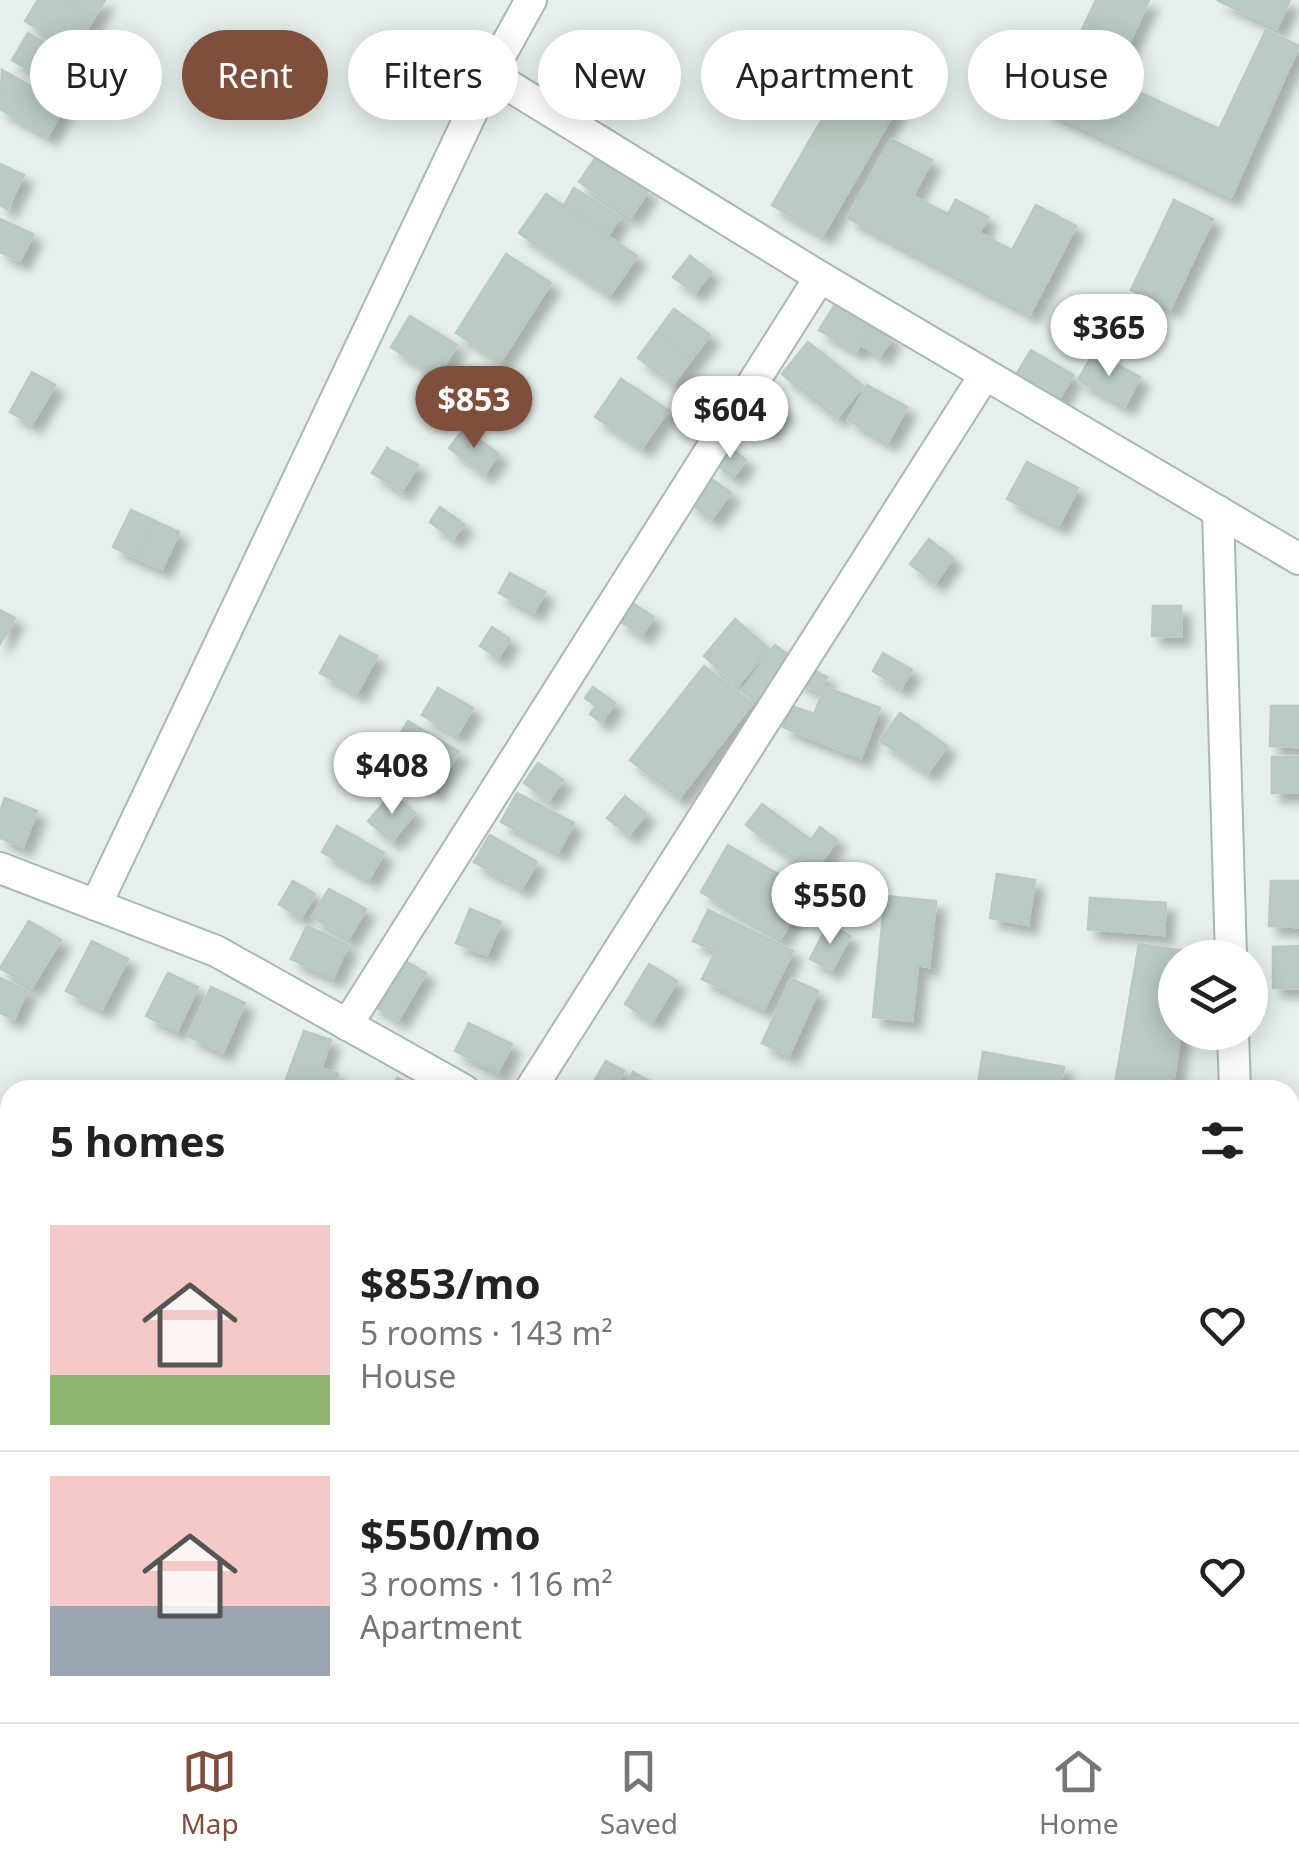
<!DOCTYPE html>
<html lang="en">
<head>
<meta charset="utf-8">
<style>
  :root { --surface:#fff; --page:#f6f6f6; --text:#222; --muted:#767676; --line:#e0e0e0; --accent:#804e3d }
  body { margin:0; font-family:"Noto Sans",sans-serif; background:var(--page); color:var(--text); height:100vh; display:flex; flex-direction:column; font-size:38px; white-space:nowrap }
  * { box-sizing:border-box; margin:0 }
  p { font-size:32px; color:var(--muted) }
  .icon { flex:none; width:55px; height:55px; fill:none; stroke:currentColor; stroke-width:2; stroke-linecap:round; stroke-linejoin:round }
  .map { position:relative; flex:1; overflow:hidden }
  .drawer { position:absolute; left:0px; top:1080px; width:1300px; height:642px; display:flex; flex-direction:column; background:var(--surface); border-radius:30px 30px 0 0; box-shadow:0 5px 25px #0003 }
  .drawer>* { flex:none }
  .guide { position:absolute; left:30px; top:30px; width:1240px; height:90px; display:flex; gap:20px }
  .tools { position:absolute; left:1158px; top:940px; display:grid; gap:20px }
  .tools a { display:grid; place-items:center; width:110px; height:110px; border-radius:50%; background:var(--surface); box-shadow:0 5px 25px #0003; font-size:50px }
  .price { position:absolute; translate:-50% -85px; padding:0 22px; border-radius:35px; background:#fff; color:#222; font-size:32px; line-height:65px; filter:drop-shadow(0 2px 5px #0008) }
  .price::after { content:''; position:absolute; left:50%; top:60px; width:30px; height:22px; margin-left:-15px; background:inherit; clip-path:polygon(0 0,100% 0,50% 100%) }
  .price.selected { background:var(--accent); color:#fff }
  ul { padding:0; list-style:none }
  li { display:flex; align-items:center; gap:30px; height:250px; padding:0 50px }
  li+li { border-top:2px solid var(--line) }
  li span { display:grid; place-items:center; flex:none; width:280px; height:200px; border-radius:0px; color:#555 }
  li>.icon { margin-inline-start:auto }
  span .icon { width:120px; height:120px; fill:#fffc; stroke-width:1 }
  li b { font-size:42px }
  h2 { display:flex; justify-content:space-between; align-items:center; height:120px; padding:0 50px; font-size:42px }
  .pill { padding:0 35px; border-radius:45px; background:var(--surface); box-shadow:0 5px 25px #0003; font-size:35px; line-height:90px }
  .pill.selected { background:var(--accent); color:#fff }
  .tab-bar { display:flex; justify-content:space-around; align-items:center; height:140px; border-top:2px solid var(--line); background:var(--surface); font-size:28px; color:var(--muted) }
  .tab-bar a { display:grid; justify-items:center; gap:5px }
  .tab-bar .selected { color:var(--accent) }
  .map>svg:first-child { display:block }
</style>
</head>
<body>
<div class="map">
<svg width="1299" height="1722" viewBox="0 0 1299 1722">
  <defs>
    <filter id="shadow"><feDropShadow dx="9" dy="9" stdDeviation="5" flood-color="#0004"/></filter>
  </defs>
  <rect width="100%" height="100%" fill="#e6efeb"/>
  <!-- building -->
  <g fill="#bbcac4" stroke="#b8c9c2" stroke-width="2.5" filter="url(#shadow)">
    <path d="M38 0H67L95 16 75 50 25 21Z"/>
    <path d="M67 0H105L95 16Z"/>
    <path d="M1096 0H1149L1112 80 1219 129 1266 30 1299 46 1231 197 1044 110Z"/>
    <path d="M1217 0H1290L1277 28Z"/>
    <path d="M28 33 90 70 74 96 12 60Z"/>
    <path d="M855 63 906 92 823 235 772 205Z"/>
    <path d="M2 70 65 105 48 136 0 109Z"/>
    <path d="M891 139 932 160 913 196 948 214 956 200 988 217 979 233 1012 250 1036 205 1076 226 1030 314 848 218Z"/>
    <path d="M596 157 648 191 631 217 579 182Z"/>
    <path d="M0 164 24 175 7 209 0 205Z"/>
    <path d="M574 188 620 217 609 234 564 205Z"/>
    <path d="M546 194 637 256 610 295 519 233Z"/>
    <path d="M1174 200 1213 219 1170 309 1131 290Z"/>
    <path d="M0 219 33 234 20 261 0 252Z"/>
    <path d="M506 254 551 283 501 361 456 333Z"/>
    <path d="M690 256 711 272 695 293 673 277Z"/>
    <path d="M836 303 872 325 856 351 819 330Z"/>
    <path d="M674 309 710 335 692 359 656 333Z"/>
    <path d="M410 316 457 345 438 376 391 347Z"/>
    <path d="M874 327 892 338 880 356 863 346Z"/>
    <path d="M656 333 692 359 673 384 638 358Z"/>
    <path d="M808 342 863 386 837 418 782 374Z"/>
    <path d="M1031 350 1073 375 1057 403 1014 378Z"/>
    <path d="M1094 352 1140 377 1125 406 1078 380Z"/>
    <path d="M32 372 55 385 32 424 10 412Z"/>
    <path d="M621 379 668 410 642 448 595 417Z"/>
    <path d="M867 385 907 407 888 442 848 420Z"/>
    <path d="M767 395 786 411 768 433 749 417Z"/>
    <path d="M464 429 499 454 484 474 449 448Z"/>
    <path d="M726 445 746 460 733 477 713 462Z"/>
    <path d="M387 448 418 465 402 491 372 473Z"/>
    <path d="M1027 462 1078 488 1059 525 1007 499Z"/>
    <path d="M706 475 731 493 711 519 687 501Z"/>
    <path d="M440 507 464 524 453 539 430 522Z"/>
    <path d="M131 510 155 521 137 558 113 547Z"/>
    <path d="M155 521 179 532 162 569 137 558Z"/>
    <path d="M929 539 953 558 935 583 910 564Z"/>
    <path d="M510 573 545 592 534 612 499 593Z"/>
    <path d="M631 602 654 617 642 635 618 620Z"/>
    <path d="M1153 606H1181V636H1152Z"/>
    <path d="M0 610 15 618 0 644Z"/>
    <path d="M735 619 769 649 738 685 704 656Z"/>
    <path d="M492 627 510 639 498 658 480 646Z"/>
    <path d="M340 636 377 656 357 693 320 673Z"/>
    <path d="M775 645 797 661 764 706 742 691Z"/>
    <path d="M883 653 912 670 901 688 873 671Z"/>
    <path d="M803 665 827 677 819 692 796 680Z"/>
    <path d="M704 666 752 704 679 798 630 760Z"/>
    <path d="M593 687 615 703 601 722 590 714 596 706 585 698Z"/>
    <path d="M825 687 880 708 861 758 783 727 792 706 814 714Z"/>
    <path d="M438 688 473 708 457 735 422 715Z"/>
    <path d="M1271 706H1299V747L1270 746Z"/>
    <path d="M900 713 947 746 928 773 880 741Z"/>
    <path d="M408 721 459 752 434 793 383 762Z"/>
    <path d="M1272 757H1299V792L1272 793Z"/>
    <path d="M538 763 563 780 549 800 524 783Z"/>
    <path d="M392 793 415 813 392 841 368 821Z"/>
    <path d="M517 793 574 823 558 852 501 822Z"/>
    <path d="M625 796 646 814 629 835 607 818Z"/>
    <path d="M5 798 37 811 23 847 0 838V812Z"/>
    <path d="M762 804 811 840 820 827 837 840 807 882 792 871 799 863 746 825Z"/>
    <path d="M337 826 384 853 369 879 322 852Z"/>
    <path d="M490 835 537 862 522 888 474 862Z"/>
    <path d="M728 845 808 892 781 938 701 892Z"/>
    <path d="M997 874 1035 880 1028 925 990 918Z"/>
    <path d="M293 881 315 894 301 918 279 904Z"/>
    <path d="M1271 881H1299V927L1269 926Z"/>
    <path d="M329 889 366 909 349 938 312 917Z"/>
    <path d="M885 896 936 901 929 967 918 965 912 1021 873 1017Z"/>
    <path d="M1090 898 1166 903 1164 935 1088 929Z"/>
    <path d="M470 909 501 922 487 955 456 943Z"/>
    <path d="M708 910 793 951 764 1009 702 979 716 951 693 941Z"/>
    <path d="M29 921 61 940 32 987 0 968Z"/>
    <path d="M828 924 850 936 832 970 810 959Z"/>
    <path d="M307 926 348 945 333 978 291 959Z"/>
    <path d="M92 941 128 959 102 1009 66 991Z"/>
    <path d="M1139 944 1195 953 1194 958H1175V1032H1181L1172 1090H1114Z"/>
    <path d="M1299 946V988H1273V947Z"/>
    <path d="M398 957 426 973 398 1020 370 1003Z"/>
    <path d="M649 964 677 981 653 1021 625 1004Z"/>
    <path d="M168 973 198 987 177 1031 146 1016Z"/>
    <path d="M0 978 27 991 14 1019 0 1013Z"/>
    <path d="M791 979 818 991 789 1055 762 1043Z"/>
    <path d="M211 987 245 1003 223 1052 188 1036Z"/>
    <path d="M469 1023 512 1044 498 1072 455 1051Z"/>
    <path d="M304 1031 331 1040 321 1068 338 1074 332 1090H282Z"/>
    <path d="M983 1052 1064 1067 1059 1090H977Z"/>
    <path d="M606 1061 624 1071 613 1090H600L592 1085Z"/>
    <path d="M633 1072 653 1083 649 1090H623Z"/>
    <path d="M397 1078 423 1089V1090H391Z"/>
    <rect x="1290" y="1118" width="9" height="40"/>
    <rect x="1290" y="1204" width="9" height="39"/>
    <path d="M1299 1626V1662L1290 1663V1627Z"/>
    <rect x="529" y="1712" width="54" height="10"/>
    <path d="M934 1714 1002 1716V1722H933Z"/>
    <path d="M1092 1719 1142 1720V1722H1092Z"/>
  </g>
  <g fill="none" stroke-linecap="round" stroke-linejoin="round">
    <defs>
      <g id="minor">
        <path d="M490 74 820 277 1299 559"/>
        <path d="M1218 511 1231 958"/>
        <path d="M0 868 216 951 464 1090"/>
        <path d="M96 905 490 74 531 0"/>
        <path d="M347 1025 820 277"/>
        <path d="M1233 1032 1235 1090"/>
        <path d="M530 1090 984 376"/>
        <path d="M1290 1291 1299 1293"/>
        <path d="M1290 1690H1299"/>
        <path d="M452 1722 453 1712"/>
      </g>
    </defs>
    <!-- minor casing -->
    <use href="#minor" stroke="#a8b8b2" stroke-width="34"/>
    <!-- minor -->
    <use href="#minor" stroke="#fff" stroke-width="30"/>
  </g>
</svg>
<div class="tools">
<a><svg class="icon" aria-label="layers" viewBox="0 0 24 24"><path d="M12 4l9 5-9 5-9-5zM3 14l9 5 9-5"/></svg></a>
</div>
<b class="price" style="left:1109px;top:379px">$365</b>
<b class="price selected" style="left:474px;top:451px">$853</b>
<b class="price" style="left:730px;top:461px">$604</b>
<b class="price" style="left:392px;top:817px">$408</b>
<b class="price" style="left:830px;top:947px">$550</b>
<div class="guide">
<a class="pill">Buy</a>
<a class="pill selected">Rent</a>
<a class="pill">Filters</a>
<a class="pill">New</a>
<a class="pill">Apartment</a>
<a class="pill">House</a>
</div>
<section class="drawer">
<h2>5 homes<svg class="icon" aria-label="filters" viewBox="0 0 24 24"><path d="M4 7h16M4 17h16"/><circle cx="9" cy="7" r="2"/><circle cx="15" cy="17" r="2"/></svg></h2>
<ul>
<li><span style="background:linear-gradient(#f6c9c9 75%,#8fb573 0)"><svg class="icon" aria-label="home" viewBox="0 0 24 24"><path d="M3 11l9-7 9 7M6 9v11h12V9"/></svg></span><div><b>$853/mo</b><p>5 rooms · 143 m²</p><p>House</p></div><svg class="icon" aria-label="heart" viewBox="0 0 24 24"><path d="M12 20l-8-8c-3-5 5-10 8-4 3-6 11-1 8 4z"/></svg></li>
<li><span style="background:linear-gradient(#f6c9c9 65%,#9aa5b1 0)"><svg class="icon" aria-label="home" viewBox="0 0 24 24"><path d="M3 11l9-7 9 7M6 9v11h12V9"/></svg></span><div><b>$550/mo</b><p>3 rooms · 116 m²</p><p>Apartment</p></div><svg class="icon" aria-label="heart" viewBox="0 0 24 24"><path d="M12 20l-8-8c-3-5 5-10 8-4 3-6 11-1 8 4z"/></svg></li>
</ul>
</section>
</div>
<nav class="tab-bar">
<a class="selected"><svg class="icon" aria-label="map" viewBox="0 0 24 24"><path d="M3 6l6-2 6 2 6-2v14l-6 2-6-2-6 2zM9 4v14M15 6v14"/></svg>Map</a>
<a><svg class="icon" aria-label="saved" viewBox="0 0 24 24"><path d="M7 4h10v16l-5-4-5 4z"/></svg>Saved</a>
<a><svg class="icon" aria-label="home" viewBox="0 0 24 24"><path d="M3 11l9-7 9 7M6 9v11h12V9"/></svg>Home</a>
</nav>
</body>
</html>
